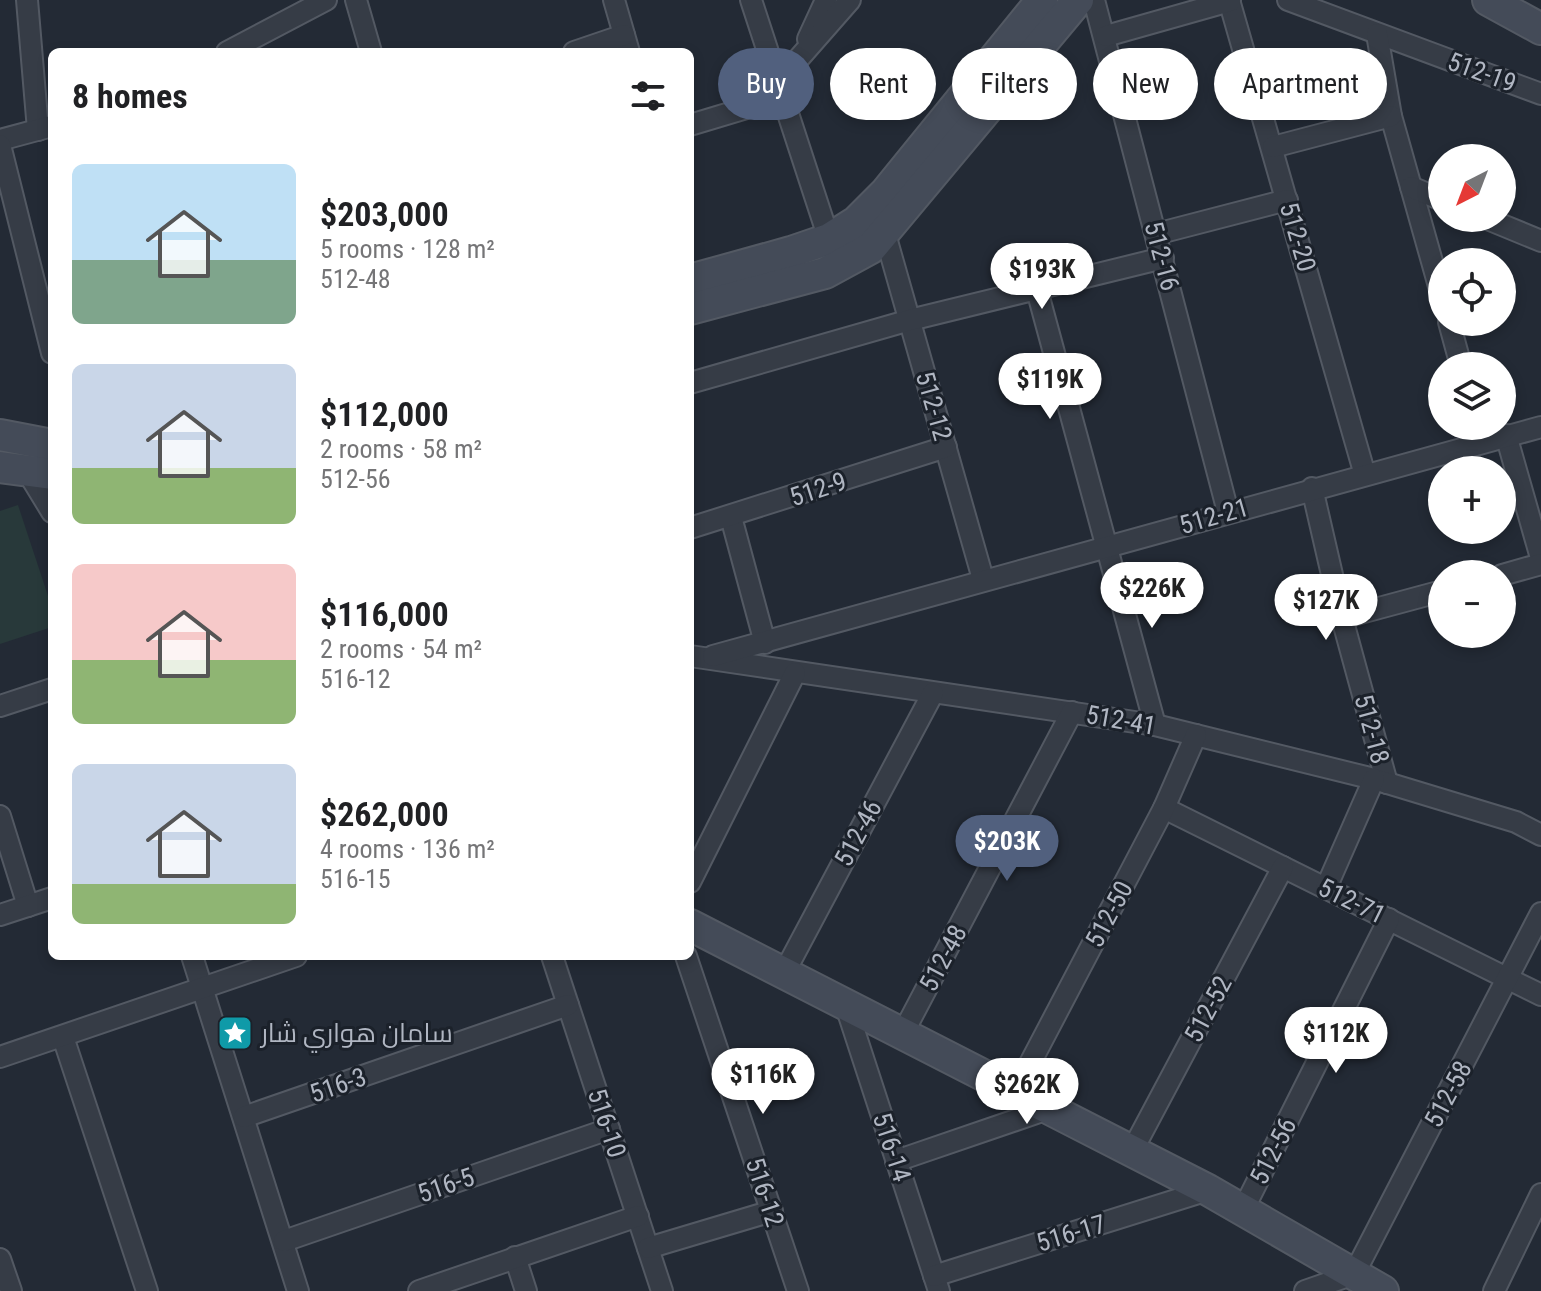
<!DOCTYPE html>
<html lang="en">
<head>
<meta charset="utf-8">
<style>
  :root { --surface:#fff; --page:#f2f2f2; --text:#202124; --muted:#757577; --accent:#51607e }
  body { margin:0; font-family:"Roboto Condensed",Cairo,sans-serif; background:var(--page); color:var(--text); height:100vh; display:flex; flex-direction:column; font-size:30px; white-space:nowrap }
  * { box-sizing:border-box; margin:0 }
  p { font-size:26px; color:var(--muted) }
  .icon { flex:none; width:44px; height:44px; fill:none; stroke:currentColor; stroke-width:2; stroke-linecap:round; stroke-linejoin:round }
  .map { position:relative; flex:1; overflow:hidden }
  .panel { position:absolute; left:48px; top:48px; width:646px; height:912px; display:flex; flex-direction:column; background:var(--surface); border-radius:12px; box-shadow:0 4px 12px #0003 }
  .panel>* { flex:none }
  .banner { position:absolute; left:718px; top:48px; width:702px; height:72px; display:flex; gap:16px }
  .needle { width:52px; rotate:222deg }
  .controls { position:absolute; left:1428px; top:144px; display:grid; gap:16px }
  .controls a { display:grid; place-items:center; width:88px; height:88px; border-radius:50%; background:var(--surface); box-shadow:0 4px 12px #0003; font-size:40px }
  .price { position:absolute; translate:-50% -68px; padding:0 18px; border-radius:28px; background:#fff; color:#222; font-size:26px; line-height:52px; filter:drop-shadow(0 2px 4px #0008) }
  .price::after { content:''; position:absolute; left:50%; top:48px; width:24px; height:18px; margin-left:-12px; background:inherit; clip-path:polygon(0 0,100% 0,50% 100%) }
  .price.current { background:var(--accent); color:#fff }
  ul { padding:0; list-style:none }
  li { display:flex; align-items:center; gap:24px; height:200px; padding:0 24px }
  li span { display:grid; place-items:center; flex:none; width:224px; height:160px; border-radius:12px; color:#555 }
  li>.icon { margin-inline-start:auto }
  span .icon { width:96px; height:96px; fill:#fffc; stroke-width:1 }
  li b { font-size:34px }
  h2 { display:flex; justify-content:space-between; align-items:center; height:96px; padding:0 24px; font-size:34px }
  .pill { padding:0 28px; border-radius:36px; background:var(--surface); box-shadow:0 4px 12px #0003; font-size:28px; line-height:72px }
  .pill.current { background:var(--accent); color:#fff }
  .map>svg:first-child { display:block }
</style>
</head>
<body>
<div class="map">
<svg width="1541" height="1291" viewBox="0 0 1541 1291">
  <rect width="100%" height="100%" fill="#232a35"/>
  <!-- green -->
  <path fill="#28393a" d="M18 505 52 608V627L0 644V511Z"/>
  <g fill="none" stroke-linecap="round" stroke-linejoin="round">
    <defs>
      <g id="street">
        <path d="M27 0 38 130"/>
        <path d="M356 0 371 52"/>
        <path d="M614 0 629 52"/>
        <path d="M751 0 829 239"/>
        <path d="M1094 0 1228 512"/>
        <path d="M1229 0 1365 475"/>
        <path d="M1288 0 1541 94"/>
        <path d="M1377 34 1391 116 1442 297"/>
        <path d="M1106 36 1230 1"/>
        <path d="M808 39 826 0"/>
        <path d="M227 52 326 0"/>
        <path d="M574 52 624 35"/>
        <path d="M779 81 850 0"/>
        <path d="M690 125 783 97"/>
        <path d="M0 140 52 126"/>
        <path d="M0 145 52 353"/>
        <path d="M1273 147 1391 116"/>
        <path d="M1411 187 1442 200"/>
        <path d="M1485 218 1541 241"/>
        <path d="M885 234 983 579"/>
        <path d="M1156 234 1287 200"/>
        <path d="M1037 290 1155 725"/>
        <path d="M1449 322 1461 366"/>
        <path d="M690 383 910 320 1163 258"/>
        <path d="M1506 435 1541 558"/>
        <path d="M27 471 52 512"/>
        <path d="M1312 488 1342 618 1387 783"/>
        <path d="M731 517 765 643"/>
        <path d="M690 528 946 447"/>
        <path d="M1502 575 1541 564"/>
        <path d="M1342 618 1442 591"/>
        <path d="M690 656 1155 725 1374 779 1516 822 1541 835"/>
        <path d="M713 656 1541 427"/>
        <path d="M0 706 52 689"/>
        <path d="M1164 808 1541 995"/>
        <path d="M0 816 28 906"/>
        <path d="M690 882 795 673"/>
        <path d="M1326 888 1374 779"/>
        <path d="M0 915 52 898"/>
        <path d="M192 956 298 1291"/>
        <path d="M552 956 662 1291"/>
        <path d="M686 956 798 1291"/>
        <path d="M784 973 933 693"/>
        <path d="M845 1003 939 1291"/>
        <path d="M903 1033 1072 712"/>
        <path d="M63 1037 147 1291"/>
        <path d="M0 1057 296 956"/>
        <path d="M1016 1090 1164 808 1196 735"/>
        <path d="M244 1117 568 1005"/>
        <path d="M1132 1151 1283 867"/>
        <path d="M896 1161 1051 1108"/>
        <path d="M1243 1210 1389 919"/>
        <path d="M284 1241 609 1129"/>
        <path d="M648 1248 772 1211"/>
        <path d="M515 1257 526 1291"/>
        <path d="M0 1259 11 1291"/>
        <path d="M934 1276 1208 1190"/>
        <path d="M419 1291 638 1216"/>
        <path d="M1305 1291 1354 1274 1541 913"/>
        <path d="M1494 1291 1541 1194"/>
      </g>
      <g id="secondary">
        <path d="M1488 0 1541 29"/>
        <path d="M690 280 791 252 829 239 856 222 886 192 1042 0"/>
        <path d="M690 309 825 273 871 248 1078 0"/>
        <path d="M0 435 52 445"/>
        <path d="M0 467 52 474"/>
        <path d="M690 925 1208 1190 1383 1291"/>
      </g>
    </defs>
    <!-- street casing -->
    <use href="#street" stroke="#535963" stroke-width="24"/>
    <!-- secondary casing -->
    <use href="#secondary" stroke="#535963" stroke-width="34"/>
    <!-- street -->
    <use href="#street" stroke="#363c46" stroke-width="20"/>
    <!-- secondary -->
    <use href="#secondary" stroke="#444b58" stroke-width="30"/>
  </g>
  <!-- icons -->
  <defs>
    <symbol id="sight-square" viewBox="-11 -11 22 22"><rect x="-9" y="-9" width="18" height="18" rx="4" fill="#0f9aa8" stroke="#1b212a"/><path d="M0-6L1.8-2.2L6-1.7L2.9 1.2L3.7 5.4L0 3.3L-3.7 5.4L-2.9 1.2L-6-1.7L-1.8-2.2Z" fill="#fff"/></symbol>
  </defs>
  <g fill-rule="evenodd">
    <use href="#sight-square" x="215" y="1013" width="40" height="40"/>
  </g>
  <g text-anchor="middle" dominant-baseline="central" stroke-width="6" stroke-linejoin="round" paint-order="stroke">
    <!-- street labels -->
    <g font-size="26" fill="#b0b6c2" stroke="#1b212a">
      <text transform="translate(1482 72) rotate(20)">512-19</text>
      <text transform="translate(1298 237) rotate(74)">512-20</text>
      <text transform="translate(1162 256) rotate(75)">512-16</text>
      <text transform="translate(934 406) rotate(74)">512-12</text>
      <text transform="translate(818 489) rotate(-18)">512-9</text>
      <text transform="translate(1214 516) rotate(-16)">512-21</text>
      <text transform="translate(1121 720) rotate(10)">512-41</text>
      <text transform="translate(1372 729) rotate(75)">512-18</text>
      <text transform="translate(858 833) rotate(-62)">512-46</text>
      <text transform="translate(1352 901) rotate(26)">512-71</text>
      <text transform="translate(1109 914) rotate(-62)">512-50</text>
      <text transform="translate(943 958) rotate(-62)">512-48</text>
      <text transform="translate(1208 1009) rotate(-62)">512-52</text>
      <text transform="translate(338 1085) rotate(-19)">516-3</text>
      <text transform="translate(1448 1094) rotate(-62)">512-58</text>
      <text transform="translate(607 1123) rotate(72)">516-10</text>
      <text transform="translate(892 1147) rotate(72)">516-14</text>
      <text transform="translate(1273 1151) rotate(-63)">512-56</text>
      <text transform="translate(446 1185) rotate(-19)">516-5</text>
      <text transform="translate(765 1192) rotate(72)">516-12</text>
      <text transform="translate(1071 1233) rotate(-17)">516-17</text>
    </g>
    <!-- poi labels -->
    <g font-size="26" fill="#b0b6c2" stroke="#1b212a" text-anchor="start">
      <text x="261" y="1033">سامان هواري شار</text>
    </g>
  </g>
</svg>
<div class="controls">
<a><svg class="needle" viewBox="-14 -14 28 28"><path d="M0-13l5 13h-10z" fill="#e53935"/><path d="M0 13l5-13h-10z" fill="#757577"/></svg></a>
<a><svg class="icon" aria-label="locate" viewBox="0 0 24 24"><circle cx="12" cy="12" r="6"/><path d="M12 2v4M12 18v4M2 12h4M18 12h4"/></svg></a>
<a><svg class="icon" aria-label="layers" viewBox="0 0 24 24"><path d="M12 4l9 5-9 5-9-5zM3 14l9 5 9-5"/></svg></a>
<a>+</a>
<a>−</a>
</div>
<b class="price" style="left:1042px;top:311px">$193K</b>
<b class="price" style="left:1050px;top:421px">$119K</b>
<b class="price" style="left:1152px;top:630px">$226K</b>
<b class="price" style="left:1326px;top:642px">$127K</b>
<b class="price current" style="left:1007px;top:883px">$203K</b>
<b class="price" style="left:1336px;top:1075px">$112K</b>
<b class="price" style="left:763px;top:1116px">$116K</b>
<b class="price" style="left:1027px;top:1126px">$262K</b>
<div class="banner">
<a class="pill current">Buy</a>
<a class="pill">Rent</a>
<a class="pill">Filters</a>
<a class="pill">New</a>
<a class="pill">Apartment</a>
</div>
<section class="panel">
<h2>8 homes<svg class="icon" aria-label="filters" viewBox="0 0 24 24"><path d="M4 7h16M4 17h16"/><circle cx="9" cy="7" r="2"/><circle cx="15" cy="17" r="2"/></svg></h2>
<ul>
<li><span style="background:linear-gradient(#bfe0f5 60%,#7fa58c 0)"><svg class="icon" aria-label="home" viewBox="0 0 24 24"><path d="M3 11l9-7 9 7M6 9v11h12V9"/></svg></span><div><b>$203,000</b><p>5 rooms · 128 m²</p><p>512-48</p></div></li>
<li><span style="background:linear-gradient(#c9d6e8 65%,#8fb573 0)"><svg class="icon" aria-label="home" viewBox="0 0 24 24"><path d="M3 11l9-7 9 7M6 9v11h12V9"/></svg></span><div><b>$112,000</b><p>2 rooms · 58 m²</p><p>512-56</p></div></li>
<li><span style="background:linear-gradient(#f6c9c9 60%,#8fb573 0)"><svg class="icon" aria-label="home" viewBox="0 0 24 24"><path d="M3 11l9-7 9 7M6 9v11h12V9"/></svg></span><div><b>$116,000</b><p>2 rooms · 54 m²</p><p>516-12</p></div></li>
<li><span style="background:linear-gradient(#c9d6e8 75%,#8fb573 0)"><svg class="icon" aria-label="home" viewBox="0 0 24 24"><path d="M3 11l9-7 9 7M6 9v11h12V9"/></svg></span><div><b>$262,000</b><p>4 rooms · 136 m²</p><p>516-15</p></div></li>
</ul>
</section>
</div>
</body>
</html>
